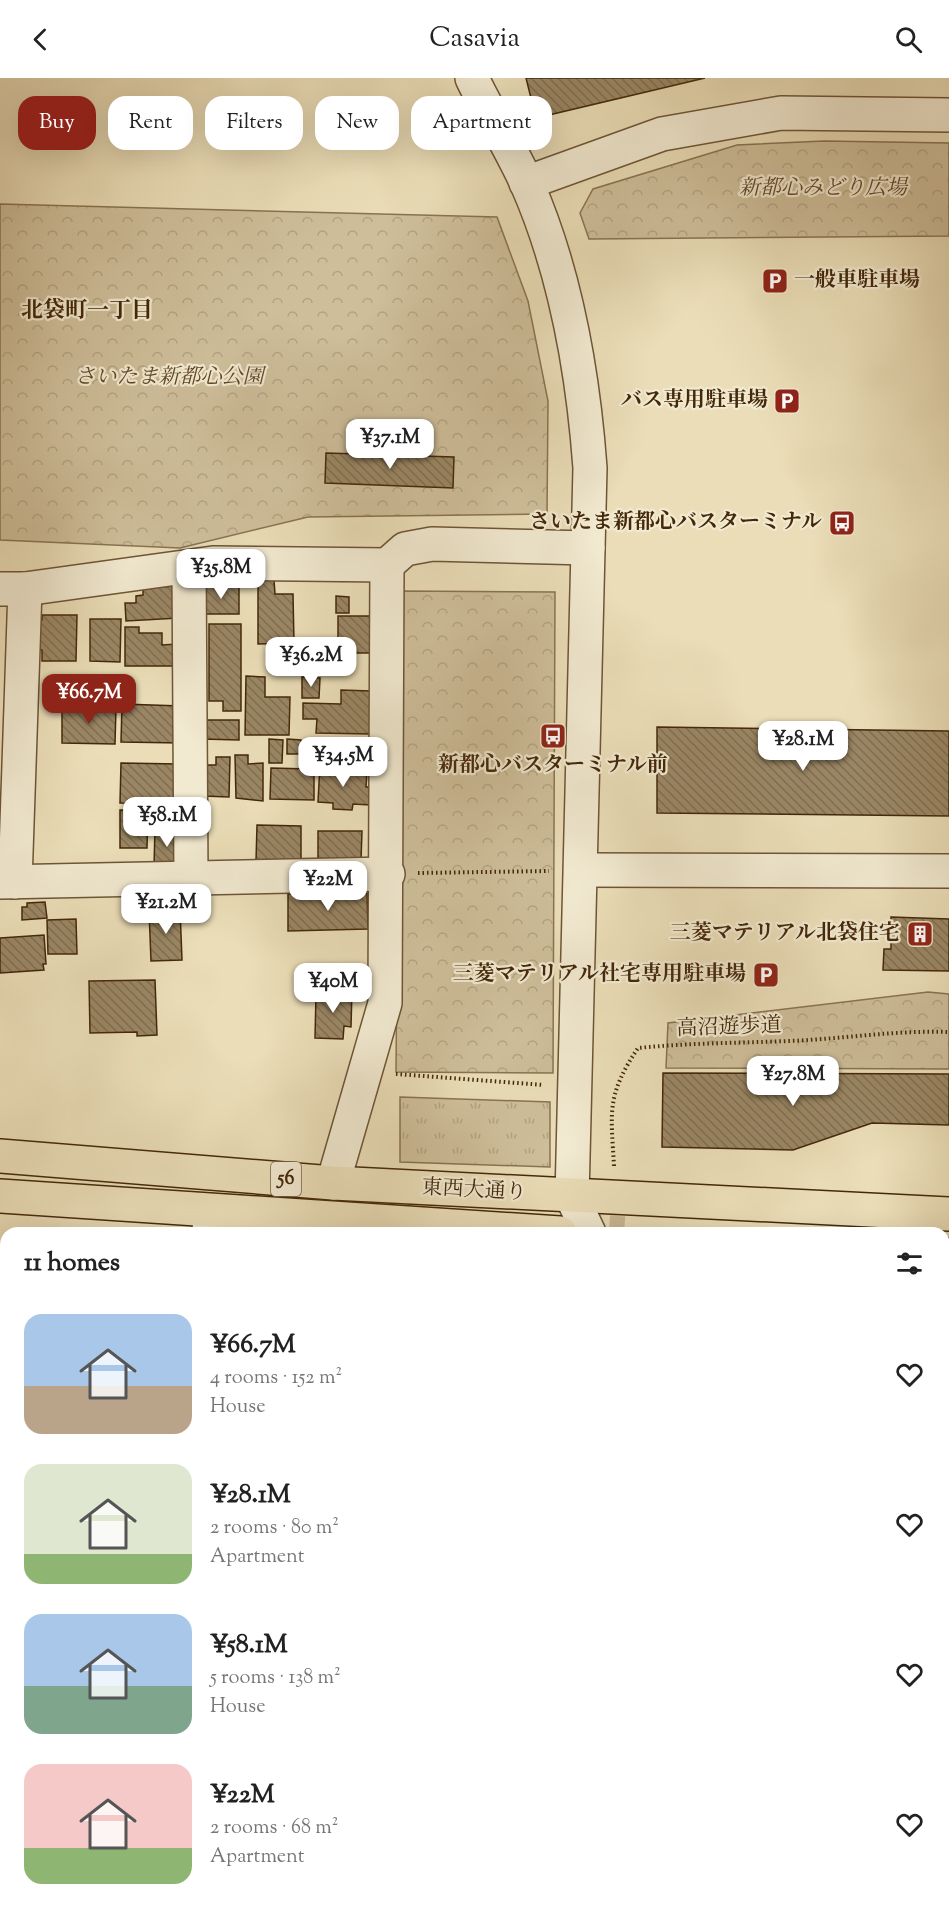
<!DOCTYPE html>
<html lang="en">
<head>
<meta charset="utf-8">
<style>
  :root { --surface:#fff; --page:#f6f6f6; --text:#222; --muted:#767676; --accent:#8f2418 }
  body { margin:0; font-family:"Sorts Mill Goudy","Noto Serif JP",serif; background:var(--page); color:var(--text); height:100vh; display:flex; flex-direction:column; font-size:22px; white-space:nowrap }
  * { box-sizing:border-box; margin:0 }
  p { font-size:20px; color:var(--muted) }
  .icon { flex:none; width:33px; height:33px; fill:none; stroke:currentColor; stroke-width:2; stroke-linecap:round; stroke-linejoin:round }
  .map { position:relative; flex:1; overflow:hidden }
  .drawer { position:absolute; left:0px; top:1149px; width:950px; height:684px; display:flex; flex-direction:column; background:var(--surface); border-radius:18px 18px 0 0; box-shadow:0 6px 24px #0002 }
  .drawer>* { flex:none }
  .hud { position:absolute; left:18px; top:18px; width:600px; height:54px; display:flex; gap:12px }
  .price { position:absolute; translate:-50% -51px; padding:0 14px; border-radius:12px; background:#fff; color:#222; font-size:20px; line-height:39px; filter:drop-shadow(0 2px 3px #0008) }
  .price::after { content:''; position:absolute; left:50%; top:36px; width:18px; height:14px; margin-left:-9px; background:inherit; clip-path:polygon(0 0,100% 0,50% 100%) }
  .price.active { background:var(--accent); color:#fff }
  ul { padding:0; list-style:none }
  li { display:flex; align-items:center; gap:18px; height:150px; padding:0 24px }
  li span { display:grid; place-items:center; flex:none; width:168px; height:120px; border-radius:18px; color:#555 }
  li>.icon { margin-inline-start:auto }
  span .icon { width:72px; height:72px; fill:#fffc; stroke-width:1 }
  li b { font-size:26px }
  h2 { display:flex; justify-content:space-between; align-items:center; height:72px; padding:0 24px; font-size:26px }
  .pill { padding:0 21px; border-radius:18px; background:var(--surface); box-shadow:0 6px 24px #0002; font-size:21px; line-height:54px }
  .pill.active { background:var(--accent); color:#fff }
  header { display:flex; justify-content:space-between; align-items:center; height:78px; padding:0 24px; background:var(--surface); font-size:27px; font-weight:600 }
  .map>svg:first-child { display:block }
</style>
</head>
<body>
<header><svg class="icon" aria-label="back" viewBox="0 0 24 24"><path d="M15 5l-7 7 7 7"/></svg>Casavia<svg class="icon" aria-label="search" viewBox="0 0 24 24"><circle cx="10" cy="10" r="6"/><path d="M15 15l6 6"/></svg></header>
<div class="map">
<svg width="949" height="1833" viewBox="0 0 949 1833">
  <defs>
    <pattern id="grass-tufts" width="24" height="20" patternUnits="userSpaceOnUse" patternTransform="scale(1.5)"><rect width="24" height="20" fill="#cebe9a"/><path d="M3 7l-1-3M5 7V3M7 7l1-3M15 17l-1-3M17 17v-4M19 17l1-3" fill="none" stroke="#b2a383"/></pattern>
    <pattern id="forest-crowns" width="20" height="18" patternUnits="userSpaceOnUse" patternTransform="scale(1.5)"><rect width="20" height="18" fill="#cebe9a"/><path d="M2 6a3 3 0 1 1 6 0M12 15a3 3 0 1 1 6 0" fill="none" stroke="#b2a383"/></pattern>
    <pattern id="building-back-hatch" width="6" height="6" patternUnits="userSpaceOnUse" patternTransform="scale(1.5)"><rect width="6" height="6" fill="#9a8664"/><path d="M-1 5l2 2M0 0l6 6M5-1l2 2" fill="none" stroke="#7f6e51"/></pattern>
  </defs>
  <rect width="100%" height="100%" fill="#eaddb7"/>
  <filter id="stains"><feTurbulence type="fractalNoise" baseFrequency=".00333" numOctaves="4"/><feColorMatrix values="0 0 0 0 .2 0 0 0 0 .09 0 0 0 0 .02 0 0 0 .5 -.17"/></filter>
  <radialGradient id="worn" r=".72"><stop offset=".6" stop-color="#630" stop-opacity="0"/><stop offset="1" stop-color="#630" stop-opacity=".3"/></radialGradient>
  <!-- grass -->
  <path fill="url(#grass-tufts)" stroke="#897352" stroke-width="1.5" d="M400 1019 550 1024V1089L400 1084Z"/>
  <!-- forest -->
  <g fill="url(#forest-crowns)" stroke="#897352" stroke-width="1.5">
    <path d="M824 63 949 65V158L589 161 580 135 593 111 737 67Z"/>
    <path d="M0 126 497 139 528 223 548 323 547 436 308 439 180 470 0 462Z"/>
    <path d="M400 513 555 514 553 995 396 994Z"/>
    <path d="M928 914 949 916V991L666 990 668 945Z"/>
    <path d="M32 1827H491L490 1833H30Z"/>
  </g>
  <!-- building -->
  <g fill="url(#building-back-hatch)" stroke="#44280a" stroke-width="1.5">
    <path d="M526 0H705L536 40Z"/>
    <path d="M326 375 454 379 453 410 325 405Z"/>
    <path d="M274 502 275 516H293L294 565 258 566V503Z"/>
    <path d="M177 508 179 540 126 543 125 525H136V518L143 517V510Z"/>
    <rect x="203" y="508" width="36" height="28"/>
    <path d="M336 518 349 519V535H336Z"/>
    <path d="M42 537H77L76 583H42V572L38 571V542H42Z"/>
    <rect x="338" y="538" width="32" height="37"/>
    <path d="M90 541H121L120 584 90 583Z"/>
    <path d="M209 546H241V633H223V623H209Z"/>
    <path d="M125 549H139V555H162V567L177 566V588H125Z"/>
    <rect x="300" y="569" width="28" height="26"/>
    <path d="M246 598 265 599V619H290L289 657H245Z"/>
    <path d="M302 599 320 600 319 620H302Z"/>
    <path d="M341 612 371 613 370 656 316 655 317 641H303V625L341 626Z"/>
    <path d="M122 626 181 628V665L121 664Z"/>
    <path d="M62 628 116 629 115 666 62 665Z"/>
    <path d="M203 642H239V662L202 661Z"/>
    <path d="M657 649 949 653V738L657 735Z"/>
    <path d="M269 661 283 662 282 685H269Z"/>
    <path d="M287 661 301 662V676H287Z"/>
    <path d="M235 677H248V686L263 685V723L236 720Z"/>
    <path d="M216 679H230L229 719 203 718V687H216Z"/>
    <path d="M121 685 178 686V726L120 725Z"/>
    <path d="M320 686 336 687V693L367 694 366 709H371L370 727 353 726 352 732 333 731V725L318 724Z"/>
    <path d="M271 690 308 691V697H314V722L270 721Z"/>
    <path d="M120 732 148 733 147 770H120Z"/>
    <path d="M257 747 301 748V783H256Z"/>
    <path d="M155 748 180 749 179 791 154 790Z"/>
    <path d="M318 753H362L361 783H318Z"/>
    <path d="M367 815 368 851 288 853V816Z"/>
    <path d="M45 824 47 840 22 842V829H27V825Z"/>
    <path d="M180 831 182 882 151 883 149 832Z"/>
    <path d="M891 839 949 841V893L883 892 884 871H891Z"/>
    <path d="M76 841 77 876H48L47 842Z"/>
    <path d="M44 857 46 886H43L44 892 0 895V860Z"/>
    <path d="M155 902 157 957 137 958V954L90 955 89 903Z"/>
    <path d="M332 912H352L351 949 344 948 343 961 315 960 316 916 332 917Z"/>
    <path d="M663 995 949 996V1047L872 1045 793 1072 662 1069Z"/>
    <rect x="944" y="1279" width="5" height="201"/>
    <path d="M0 1310 6 1313V1437L0 1454Z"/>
    <rect x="944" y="1531" width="5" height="146"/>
    <path d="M6 1567V1606L0 1604V1585Z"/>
    <path d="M0 1619 6 1621V1639L0 1657Z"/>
    <path d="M6 1646V1667L0 1665Z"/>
    <path d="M0 1697 6 1700V1728L2 1739Z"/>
    <path d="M121 1827H197L196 1833H121Z"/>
  </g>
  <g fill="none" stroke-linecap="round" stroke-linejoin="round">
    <!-- highway-tunnel -->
    <path stroke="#c9b994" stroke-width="33" stroke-dasharray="33 16" stroke-linecap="butt" d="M560 1150 624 1155"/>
    <defs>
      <g id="minor">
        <path d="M472 0C489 36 511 70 527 106 566 195 583 294 590 390L572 1119 589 1155"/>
        <path d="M526 105 662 56 781 35 949 37"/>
        <path d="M189 489 191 800"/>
        <path d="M0 511H25L213 485 387 487 405 471 432 466 588 470"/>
        <path d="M581 792 949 793"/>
        <path d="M0 804 388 796"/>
        <path d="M15 804 25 511"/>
        <path d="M333 1105 385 925 387 487"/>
        <path d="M209 1155 210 1134"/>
        <path d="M0 1270 6 1269"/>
        <path d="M944 1503H949"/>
        <path d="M0 1531 6 1534"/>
        <path d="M0 1679 6 1681"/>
        <path d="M944 1694H949"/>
        <path d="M944 1744 949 1745"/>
        <path d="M944 1776H949"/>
        <path d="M1 1833 6 1818"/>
        <path d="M534 1833 535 1827"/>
        <path d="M574 1833 575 1827"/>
        <path d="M886 1833 890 1827"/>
        <path d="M941 1833V1827"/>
      </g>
      <g id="major">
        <path d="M0 1078 333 1105 949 1136"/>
        <path d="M0 1118 560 1155"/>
        <path d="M944 1177H949"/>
        <path d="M944 1201 949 1202"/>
      </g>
    </defs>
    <!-- minor casing -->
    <use href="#minor" stroke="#6e5535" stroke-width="36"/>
    <!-- major casing -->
    <use href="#major" stroke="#44280a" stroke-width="36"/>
    <!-- path -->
    <g stroke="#44280a" stroke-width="4" stroke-dasharray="1.5 3" stroke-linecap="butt">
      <path d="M418 795 549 793"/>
      <path d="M396 996 544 1007"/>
      <path d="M614 1088C611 1034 606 1018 638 970 688 965 738 965 789 963 843 961 895 952 949 954"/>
    </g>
    <!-- minor -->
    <use href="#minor" stroke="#f1e9d0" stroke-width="33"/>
    <!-- major -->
    <use href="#major" stroke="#eaddb7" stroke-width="33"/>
  </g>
  <!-- icons -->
  <defs>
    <symbol id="parking-square" viewBox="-11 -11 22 22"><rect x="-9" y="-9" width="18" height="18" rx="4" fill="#8f2418" stroke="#f1e9d0"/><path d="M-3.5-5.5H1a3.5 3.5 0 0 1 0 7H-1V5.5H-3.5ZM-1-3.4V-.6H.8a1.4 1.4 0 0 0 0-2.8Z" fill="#fff"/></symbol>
    <symbol id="bus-square" viewBox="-11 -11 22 22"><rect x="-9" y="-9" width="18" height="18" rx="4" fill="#8f2418" stroke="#f1e9d0"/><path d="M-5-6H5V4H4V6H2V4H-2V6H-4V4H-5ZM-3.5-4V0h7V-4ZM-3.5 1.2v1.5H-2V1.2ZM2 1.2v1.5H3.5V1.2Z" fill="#fff"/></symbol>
    <symbol id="building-square" viewBox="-11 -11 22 22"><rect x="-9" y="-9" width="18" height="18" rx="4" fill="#8f2418" stroke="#f1e9d0"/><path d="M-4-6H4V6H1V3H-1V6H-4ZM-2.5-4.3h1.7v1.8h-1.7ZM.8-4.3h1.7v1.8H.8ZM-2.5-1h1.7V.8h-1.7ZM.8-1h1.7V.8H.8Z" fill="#fff"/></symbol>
  </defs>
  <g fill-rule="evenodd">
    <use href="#parking-square" x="760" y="188" width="30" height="30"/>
    <use href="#parking-square" x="772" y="308" width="30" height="30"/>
    <use href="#bus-square" x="827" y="430" width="30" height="30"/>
    <use href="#bus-square" x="538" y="643" width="30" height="30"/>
    <use href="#building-square" x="905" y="841" width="30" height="30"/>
    <use href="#parking-square" x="751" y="882" width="30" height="30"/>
  </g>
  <g text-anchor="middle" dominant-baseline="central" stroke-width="4.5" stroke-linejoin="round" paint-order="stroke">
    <!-- shield labels -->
    <rect fill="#f1e9d0" stroke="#786245" stroke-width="1.5" x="271" y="1084" width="30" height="34" rx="4.5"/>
    <g font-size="20" font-weight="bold" fill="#44280a">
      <text x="286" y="1101">56</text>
    </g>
    <!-- park labels -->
    <g font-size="21" font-style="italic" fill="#604627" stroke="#f1e9d0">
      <text x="823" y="111">新都心みどり広場</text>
      <text x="169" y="300">さいたま新都心公園</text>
    </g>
    <!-- poi labels -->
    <g font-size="21" font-weight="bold" fill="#44280a" stroke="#f1e9d0" text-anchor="end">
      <text x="794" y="203" text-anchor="start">一般車駐車場</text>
      <text x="768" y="323">バス専用駐車場</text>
      <text x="822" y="445">さいたま新都心バスターミナル</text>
      <text x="553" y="688" text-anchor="middle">新都心バスターミナル前</text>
      <text x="900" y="856">三菱マテリアル北袋住宅</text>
      <text x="746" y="897">三菱マテリアル社宅専用駐車場</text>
    </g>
    <!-- street labels -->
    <g font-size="21" fill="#44280a" stroke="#f1e9d0">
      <text transform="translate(729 950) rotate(-2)">高沼遊歩道</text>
      <text transform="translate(474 1113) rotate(3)">東西大通り</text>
    </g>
    <!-- neighbourhood labels -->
    <g font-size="22" font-weight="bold" fill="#44280a" stroke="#f1e9d0">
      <text x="87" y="234">北袋町一丁目</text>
    </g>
  </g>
  <rect width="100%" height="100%" filter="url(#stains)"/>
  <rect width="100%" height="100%" fill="url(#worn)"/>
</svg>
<b class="price" style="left:390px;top:392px">¥37.1M</b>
<b class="price" style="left:221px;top:522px">¥35.8M</b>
<b class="price" style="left:311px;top:610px">¥36.2M</b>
<b class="price active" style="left:89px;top:647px">¥66.7M</b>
<b class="price" style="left:803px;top:694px">¥28.1M</b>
<b class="price" style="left:343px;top:710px">¥34.5M</b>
<b class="price" style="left:167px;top:770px">¥58.1M</b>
<b class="price" style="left:328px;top:834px">¥22M</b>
<b class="price" style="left:166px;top:857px">¥21.2M</b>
<b class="price" style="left:333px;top:936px">¥40M</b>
<b class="price" style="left:793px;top:1029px">¥27.8M</b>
<div class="hud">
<a class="pill active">Buy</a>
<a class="pill">Rent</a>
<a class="pill">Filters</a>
<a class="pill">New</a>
<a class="pill">Apartment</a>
</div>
<section class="drawer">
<h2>11 homes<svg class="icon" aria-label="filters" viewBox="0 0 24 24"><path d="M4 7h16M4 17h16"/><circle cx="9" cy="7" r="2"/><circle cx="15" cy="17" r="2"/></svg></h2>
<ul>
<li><span style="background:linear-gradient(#a9c7e8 60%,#b9a48a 0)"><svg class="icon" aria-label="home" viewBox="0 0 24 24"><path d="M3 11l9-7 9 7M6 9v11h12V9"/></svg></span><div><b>¥66.7M</b><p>4 rooms · 152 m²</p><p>House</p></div><svg class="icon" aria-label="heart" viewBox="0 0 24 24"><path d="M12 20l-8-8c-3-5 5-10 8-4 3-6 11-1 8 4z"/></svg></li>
<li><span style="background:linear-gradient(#dfe7d0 75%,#8fb573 0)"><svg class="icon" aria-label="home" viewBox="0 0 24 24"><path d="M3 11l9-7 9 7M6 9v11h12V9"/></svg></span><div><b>¥28.1M</b><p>2 rooms · 80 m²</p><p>Apartment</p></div><svg class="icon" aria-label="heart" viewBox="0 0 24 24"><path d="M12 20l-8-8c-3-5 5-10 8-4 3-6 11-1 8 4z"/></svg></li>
<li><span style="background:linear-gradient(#a9c7e8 60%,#7fa58c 0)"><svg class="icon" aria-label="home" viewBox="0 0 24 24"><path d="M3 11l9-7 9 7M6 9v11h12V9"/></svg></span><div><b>¥58.1M</b><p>5 rooms · 138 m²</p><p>House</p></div><svg class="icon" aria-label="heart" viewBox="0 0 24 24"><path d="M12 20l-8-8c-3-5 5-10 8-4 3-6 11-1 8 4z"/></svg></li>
<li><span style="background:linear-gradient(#f6c9c9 70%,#8fb573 0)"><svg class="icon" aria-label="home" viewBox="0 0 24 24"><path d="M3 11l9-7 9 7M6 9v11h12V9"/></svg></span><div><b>¥22M</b><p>2 rooms · 68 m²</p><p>Apartment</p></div><svg class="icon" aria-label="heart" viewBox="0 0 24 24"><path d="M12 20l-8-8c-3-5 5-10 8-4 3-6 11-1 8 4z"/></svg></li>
</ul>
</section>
</div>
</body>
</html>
